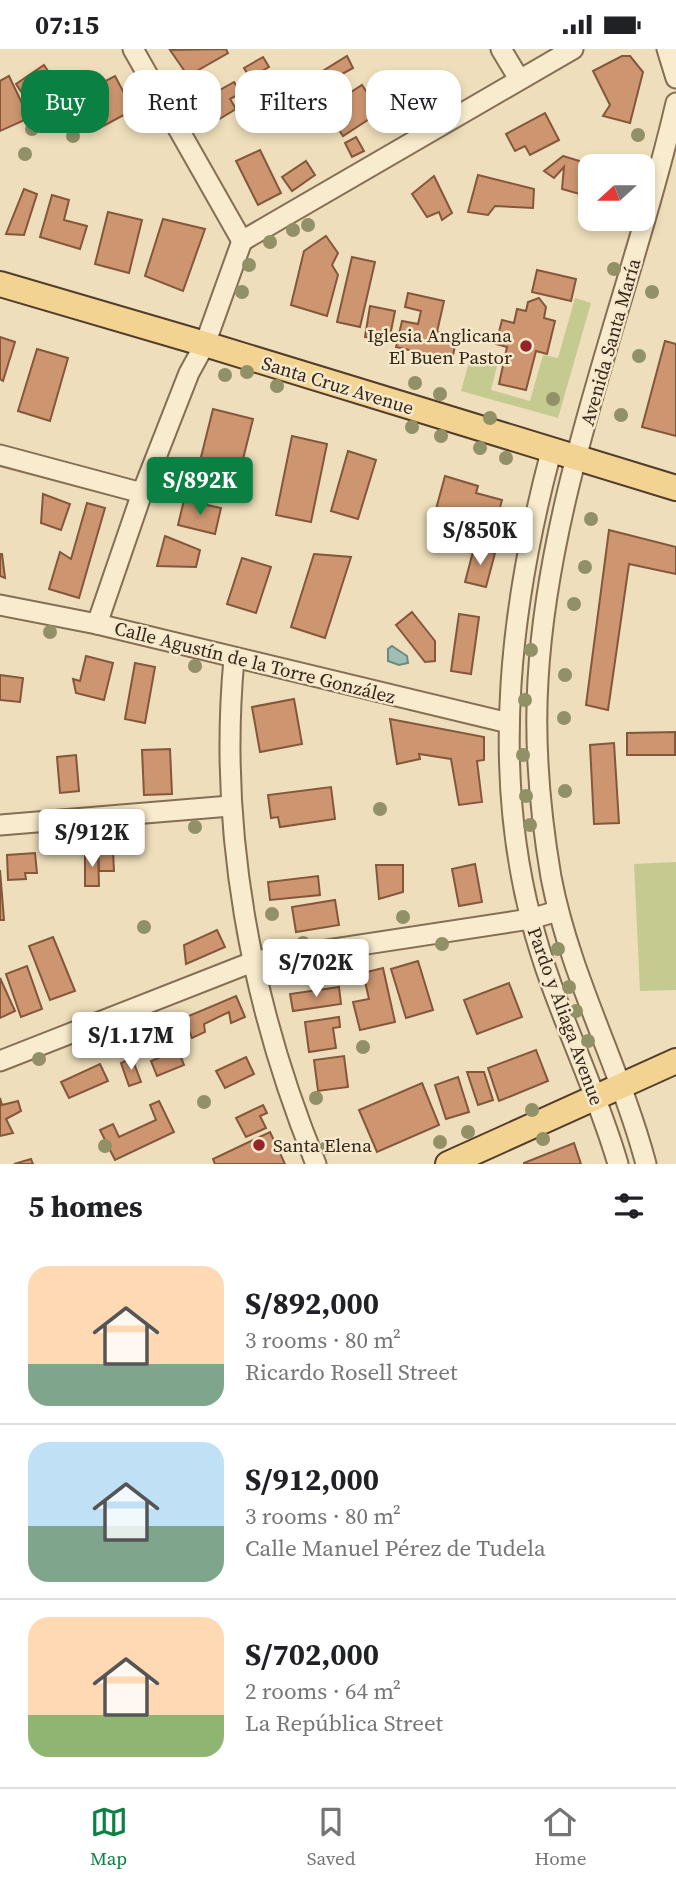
<!DOCTYPE html>
<html lang="en">
<head>
<meta charset="utf-8">
<style>
  :root { --surface:#fff; --page:#f2f2f2; --text:#202124; --muted:#757577; --line:#e0e0e0; --accent:#0b8043 }
  body { margin:0; font-family:"Source Serif 4",serif; background:var(--page); color:var(--text); height:100vh; display:flex; flex-direction:column; font-size:26px; white-space:nowrap }
  * { box-sizing:border-box; margin:0 }
  p { font-size:23px; color:var(--muted) }
  .icon { flex:none; width:38px; height:38px; fill:none; stroke:currentColor; stroke-width:2; stroke-linecap:round; stroke-linejoin:round }
  .map { position:relative; height:1115px; overflow:hidden }
  .drawer { display:flex; flex-direction:column; background:var(--surface); flex:1 }
  .drawer>* { flex:none }
  .banner { position:absolute; left:21px; top:21px; width:635px; height:63px; display:flex; gap:14px }
  .needle { width:46px; rotate:249deg }
  .buttons { position:absolute; left:578px; top:105px; display:grid; gap:14px }
  .buttons a { display:grid; place-items:center; width:77px; height:77px; border-radius:14px; background:var(--surface); box-shadow:0 4px 10px #0003; font-size:35px }
  .price { position:absolute; translate:-50% -60px; padding:0 16px; border-radius:7px; background:#fff; color:#222; font-size:23px; line-height:46px; filter:drop-shadow(0 2px 4px #0008) }
  .price::after { content:''; position:absolute; left:50%; top:42px; width:21px; height:16px; margin-left:-10px; background:inherit; clip-path:polygon(0 0,100% 0,50% 100%) }
  .price.on { background:var(--accent); color:#fff }
  ul { padding:0; list-style:none }
  li { display:flex; align-items:center; gap:21px; height:175px; padding:0 28px }
  li+li { border-top:2px solid var(--line) }
  li span { display:grid; place-items:center; flex:none; width:196px; height:140px; border-radius:21px; color:#555 }
  li>.icon { margin-inline-start:auto }
  span .icon { width:84px; height:84px; fill:#fffc; stroke-width:1 }
  li b { font-size:30px }
  h2 { display:flex; justify-content:space-between; align-items:center; height:84px; padding:0 28px; font-size:30px }
  .chip { padding:0 24px; border-radius:21px; background:var(--surface); box-shadow:0 4px 10px #0003; font-size:24px; line-height:63px }
  .chip.on { background:var(--accent); color:#fff }
  .status { display:flex; justify-content:space-between; align-items:center; height:49px; padding:0 35px; background:var(--surface); direction:ltr }
  .status svg { height:19px; fill:currentColor }
  .tab-bar { display:flex; justify-content:space-around; align-items:center; height:98px; border-top:2px solid var(--line); background:var(--surface); font-size:19px; color:var(--muted) }
  .tab-bar a { display:grid; justify-items:center; gap:4px }
  .tab-bar .on { color:var(--accent) }
  .map>svg:first-child { display:block }
</style>
</head>
<body>
<div class="status"><b>07:15</b><svg viewBox="0 0 49 12"><path d="M0 12V9h3v3zM5 12V6h3v6zM10 12V3h3v9zM15 12V0h3v12zM26 1h20v11H26zM47 4h2v5h-2z"/></svg></div>
<div class="map">
<svg width="676" height="1115" viewBox="0 0 676 1115">
  <rect width="100%" height="100%" fill="#eedebb"/>
  <!-- green -->
  <g fill="#c5cb90">
    <path d="M575 249 591 254 558 369 461 342 470 310 497 317 491 341 530 352 543 306 558 309Z"/>
    <path d="M676 813V941L640 942 634 815Z"/>
  </g>
  <!-- water -->
  <path fill="#a0beb5" stroke="#688b82" stroke-width="2" d="M392 597 407 607 408 614 399 616 388 612V600Z"/>
  <!-- building -->
  <g fill="#cd9670" stroke="#84573b" stroke-width="2">
    <path d="M226 0 228 4 188 27 170 1Z"/>
    <path d="M347 7 353 19 313 41 305 33Z"/>
    <path d="M622 7H630L643 23 630 74 603 67 610 56 593 22Z"/>
    <path d="M263 8 269 18 250 29 244 19Z"/>
    <path d="M44 16 62 43 34 62 16 35Z"/>
    <path d="M422 24 439 55 395 79 383 47 395 36 405 49 411 45 406 32Z"/>
    <path d="M9 27 29 69 0 82V32Z"/>
    <path d="M115 27 133 61 98 80 80 45Z"/>
    <path d="M234 33 241 44 230 50 236 60 206 78 193 56Z"/>
    <path d="M362 36 380 63 343 87 325 60Z"/>
    <path d="M545 64 559 91 530 106 525 97 515 102 506 85Z"/>
    <path d="M356 88 364 102 352 108 345 94Z"/>
    <path d="M260 101 281 144 258 156 236 112Z"/>
    <path d="M563 107 586 114 583 123 590 125V148L562 140 564 118 554 129 544 122Z"/>
    <path d="M306 112 315 126 292 142 282 128Z"/>
    <path d="M478 126 534 140 533 159 495 157 488 166 468 163Z"/>
    <path d="M434 127 452 164 442 171 439 163 427 168 412 145Z"/>
    <path d="M24 140 37 145 24 186 6 185Z"/>
    <path d="M52 146 69 151 64 171 87 177 80 200 40 188Z"/>
    <path d="M108 163 142 171 129 224 95 215Z"/>
    <path d="M163 170 205 180 183 242 145 227Z"/>
    <path d="M326 187 338 204 332 216 338 226 327 267 291 256 304 202Z"/>
    <path d="M352 208 375 213 360 278 337 273Z"/>
    <path d="M537 221 576 230 571 252 532 243Z"/>
    <path d="M408 244 444 252 437 283 457 287 451 316 412 308 413 302 396 298 402 272 418 275 421 262 405 258Z"/>
    <path d="M539 249 546 258 544 269 555 272 547 305 536 302 526 341 499 335 507 298 496 295 502 271 514 274 517 260 526 262 528 253Z"/>
    <path d="M370 257 395 262 389 292 365 288Z"/>
    <path d="M0 288 15 293 3 332 0 330Z"/>
    <path d="M665 292 676 295V387L642 378Z"/>
    <path d="M37 300 68 309 50 372 18 362Z"/>
    <path d="M213 360 253 370 239 426 199 416Z"/>
    <path d="M292 387 327 395 311 473 276 466Z"/>
    <path d="M348 402 376 411 358 470 331 462Z"/>
    <path d="M445 427 478 437 476 444 502 451 495 477 436 460Z"/>
    <path d="M43 445 70 455 61 481 41 474Z"/>
    <path d="M184 451 221 459 215 485 178 476Z"/>
    <path d="M87 454 105 459 79 549 49 540 60 503 71 510Z"/>
    <path d="M609 481 676 498V525L629 515 608 661 586 656Z"/>
    <path d="M165 487 200 501 196 518 157 517Z"/>
    <path d="M474 499 495 504 486 538 465 533Z"/>
    <path d="M0 505H2L5 529 0 527Z"/>
    <path d="M314 505 351 508 325 589 291 578Z"/>
    <path d="M242 509 271 518 256 564 227 555Z"/>
    <path d="M412 563 435 592V612L425 613 396 576Z"/>
    <path d="M459 565 479 568 471 625 451 622Z"/>
    <path d="M86 607 113 614 104 651 76 644 73 630 80 632Z"/>
    <path d="M135 614 155 618 145 674 125 670Z"/>
    <path d="M0 626 23 629 20 653 0 651Z"/>
    <path d="M294 650 302 695 260 703 252 658Z"/>
    <path d="M390 670 484 688V711L477 712 482 753 459 756 451 710 419 705 420 710 397 715Z"/>
    <path d="M675 683V706H627V684Z"/>
    <path d="M614 694 619 774 594 775 590 696Z"/>
    <path d="M170 700 172 745 144 746 142 701Z"/>
    <path d="M76 706 79 742 60 744 57 708Z"/>
    <path d="M331 738 335 770 280 778 278 768 271 769 268 746Z"/>
    <path d="M98 802H113L114 822H99Z"/>
    <path d="M98 802 99 837H85V803Z"/>
    <path d="M35 804 37 824H25L26 830 8 831 7 806Z"/>
    <path d="M475 815 482 853 459 857 452 820Z"/>
    <path d="M376 816H403V843L379 850Z"/>
    <path d="M0 821 4 871H0Z"/>
    <path d="M318 827 320 846 270 851 268 833Z"/>
    <path d="M335 851 339 876 296 883 292 858Z"/>
    <path d="M217 881 225 898 186 915 184 896Z"/>
    <path d="M53 888 75 942 50 951 29 897Z"/>
    <path d="M418 912 433 961 406 969 391 920Z"/>
    <path d="M27 917 42 960 21 968 6 925Z"/>
    <path d="M383 919 395 973 360 981 353 953 369 950 363 924Z"/>
    <path d="M0 929 15 962 0 969Z"/>
    <path d="M509 934 522 968 477 985 464 951Z"/>
    <path d="M339 938 341 955 293 962 290 945Z"/>
    <path d="M236 947 245 968 231 974 229 963 204 975 205 983 192 989 184 969Z"/>
    <path d="M339 968 340 978 333 979 336 999 309 1003 305 973Z"/>
    <path d="M178 1001 184 1016 157 1027 151 1012Z"/>
    <path d="M536 1001 548 1032 499 1052 488 1019Z"/>
    <path d="M344 1007 348 1038 318 1042 314 1011Z"/>
    <path d="M246 1008 254 1025 225 1039 216 1022Z"/>
    <path d="M132 1009 141 1033 129 1037 121 1014Z"/>
    <path d="M100 1015 108 1032 69 1049 61 1033Z"/>
    <path d="M467 1023H484L493 1051 478 1056Z"/>
    <path d="M458 1028 469 1063 446 1070 435 1036Z"/>
    <path d="M422 1034 439 1076 377 1103 359 1061Z"/>
    <path d="M0 1049 2 1056 18 1052 21 1062 6 1070 13 1084 0 1087Z"/>
    <path d="M159 1052 174 1083 115 1111 100 1081 113 1075 119 1088 156 1071 150 1056Z"/>
    <path d="M263 1056 267 1064 260 1067 266 1079 246 1088 236 1069Z"/>
    <path d="M270 1083 285 1115H215L213 1110Z"/>
    <path d="M574 1094 581 1115H524V1114Z"/>
    <path d="M31 1110 33 1115H14Z"/>
  </g>
  <g fill="none" stroke-linecap="round" stroke-linejoin="round">
    <defs>
      <g id="minor">
        <path d="M133 0 242 192"/>
        <path d="M501 0 519 30"/>
        <path d="M667 0 676 29"/>
        <path d="M242 192 573 0"/>
        <path d="M551 403C511 554 491 716 531 870 552 954 594 1032 618 1115"/>
        <path d="M0 406 142 444"/>
        <path d="M0 556 97 575 509 674"/>
        <path d="M97 575 142 444 189 324 205 295 242 192"/>
        <path d="M234 610C218 781 251 956 316 1115"/>
        <path d="M0 776 230 757"/>
        <path d="M0 1012 255 912 530 870 558 862"/>
        <path d="M646 1115C620 1017 570 928 551 828 540 763 534 697 538 631 549 437 632 243 676 54"/>
      </g>
      <g id="major">
        <path d="M0 235 205 295 676 439"/>
        <path d="M448 1115 676 1012"/>
      </g>
    </defs>
    <!-- minor casing -->
    <use href="#minor" stroke="#856e55" stroke-width="23"/>
    <!-- major casing -->
    <use href="#major" stroke="#523c2a" stroke-width="28"/>
    <!-- minor -->
    <use href="#minor" stroke="#f9ecce" stroke-width="19"/>
    <!-- major -->
    <use href="#major" stroke="#f3d391" stroke-width="24"/>
  </g>
  <!-- trees -->
  <g fill="#919066">
    <circle cx="32" cy="80" r="7"/>
    <circle cx="638" cy="86" r="7"/>
    <circle cx="73" cy="87" r="7"/>
    <circle cx="25" cy="105" r="7"/>
    <circle cx="308" cy="176" r="7"/>
    <circle cx="293" cy="181" r="7"/>
    <circle cx="270" cy="193" r="7"/>
    <circle cx="249" cy="216" r="7"/>
    <circle cx="614" cy="220" r="7"/>
    <circle cx="242" cy="243" r="7"/>
    <circle cx="652" cy="243" r="7"/>
    <circle cx="639" cy="307" r="7"/>
    <circle cx="247" cy="323" r="7"/>
    <circle cx="225" cy="326" r="7"/>
    <circle cx="415" cy="334" r="7"/>
    <circle cx="277" cy="337" r="7"/>
    <circle cx="440" cy="345" r="7"/>
    <circle cx="553" cy="350" r="7"/>
    <circle cx="621" cy="366" r="7"/>
    <circle cx="490" cy="369" r="7"/>
    <circle cx="412" cy="378" r="7"/>
    <circle cx="441" cy="387" r="7"/>
    <circle cx="480" cy="399" r="7"/>
    <circle cx="506" cy="409" r="7"/>
    <circle cx="591" cy="470" r="7"/>
    <circle cx="585" cy="518" r="7"/>
    <circle cx="574" cy="555" r="7"/>
    <circle cx="50" cy="583" r="7"/>
    <circle cx="531" cy="601" r="7"/>
    <circle cx="195" cy="617" r="7"/>
    <circle cx="565" cy="626" r="7"/>
    <circle cx="525" cy="651" r="7"/>
    <circle cx="564" cy="669" r="7"/>
    <circle cx="523" cy="706" r="7"/>
    <circle cx="565" cy="742" r="7"/>
    <circle cx="526" cy="747" r="7"/>
    <circle cx="380" cy="760" r="7"/>
    <circle cx="530" cy="776" r="7"/>
    <circle cx="195" cy="778" r="7"/>
    <circle cx="272" cy="865" r="7"/>
    <circle cx="403" cy="868" r="7"/>
    <circle cx="144" cy="878" r="7"/>
    <circle cx="303" cy="894" r="7"/>
    <circle cx="442" cy="895" r="7"/>
    <circle cx="558" cy="900" r="7"/>
    <circle cx="344" cy="914" r="7"/>
    <circle cx="303" cy="919" r="7"/>
    <circle cx="569" cy="938" r="7"/>
    <circle cx="576" cy="962" r="7"/>
    <circle cx="145" cy="970" r="7"/>
    <circle cx="588" cy="992" r="7"/>
    <circle cx="363" cy="998" r="7"/>
    <circle cx="39" cy="1010" r="7"/>
    <circle cx="316" cy="1049" r="7"/>
    <circle cx="204" cy="1053" r="7"/>
    <circle cx="532" cy="1061" r="7"/>
    <circle cx="468" cy="1083" r="7"/>
    <circle cx="543" cy="1090" r="7"/>
    <circle cx="440" cy="1093" r="7"/>
    <circle cx="105" cy="1097" r="7"/>
    <circle cx="326" cy="1099" r="7"/>
  </g>
  <!-- markers -->
  <g fill="#942527" stroke="#f5e8cb" stroke-width="2.5">
    <circle cx="526" cy="297" r="7"/>
    <circle cx="259" cy="1096" r="7"/>
  </g>
  <g text-anchor="middle" dominant-baseline="central" stroke-width="5" stroke-linejoin="round" paint-order="stroke">
    <!-- poi labels -->
    <g font-size="19" fill="#34261a" stroke="#f5e8cb" text-anchor="end">
      <text x="512" y="286">Iglesia Anglicana<tspan x="512" dy="22">El Buen Pastor</tspan></text>
      <text x="273" y="1096" text-anchor="start">Santa Elena</text>
    </g>
    <!-- street labels -->
    <g font-size="19" fill="#34261a" stroke="#f5e8cb">
      <text transform="translate(610 293) rotate(-74)">Avenida Santa María</text>
      <text transform="translate(338 336) rotate(17)">Santa Cruz Avenue</text>
      <text transform="translate(255 613) rotate(14)">Calle Agustín de la Torre González</text>
      <text transform="translate(566 967) rotate(70)">Pardo y Aliaga Avenue</text>
    </g>
  </g>
</svg>
<div class="buttons">
<a><svg class="needle" viewBox="-14 -14 28 28"><path d="M0-13l5 13h-10z" fill="#e53935"/><path d="M0 13l5-13h-10z" fill="#757577"/></svg></a>
</div>
<b class="price on" style="left:200px;top:468px">S/892K</b>
<b class="price" style="left:480px;top:518px">S/850K</b>
<b class="price" style="left:92px;top:820px">S/912K</b>
<b class="price" style="left:316px;top:950px">S/702K</b>
<b class="price" style="left:131px;top:1023px">S/1.17M</b>
<div class="banner">
<a class="chip on">Buy</a>
<a class="chip">Rent</a>
<a class="chip">Filters</a>
<a class="chip">New</a>
</div>
</div>
<section class="drawer">
<h2>5 homes<svg class="icon" aria-label="filters" viewBox="0 0 24 24"><path d="M4 7h16M4 17h16"/><circle cx="9" cy="7" r="2"/><circle cx="15" cy="17" r="2"/></svg></h2>
<ul>
<li><span style="background:linear-gradient(#ffd9b3 70%,#7fa58c 0)"><svg class="icon" aria-label="home" viewBox="0 0 24 24"><path d="M3 11l9-7 9 7M6 9v11h12V9"/></svg></span><div><b>S/892,000</b><p>3 rooms · 80 m²</p><p>Ricardo Rosell Street</p></div></li>
<li><span style="background:linear-gradient(#bfe0f5 60%,#7fa58c 0)"><svg class="icon" aria-label="home" viewBox="0 0 24 24"><path d="M3 11l9-7 9 7M6 9v11h12V9"/></svg></span><div><b>S/912,000</b><p>3 rooms · 80 m²</p><p>Calle Manuel Pérez de Tudela</p></div></li>
<li><span style="background:linear-gradient(#ffd9b3 70%,#8fb573 0)"><svg class="icon" aria-label="home" viewBox="0 0 24 24"><path d="M3 11l9-7 9 7M6 9v11h12V9"/></svg></span><div><b>S/702,000</b><p>2 rooms · 64 m²</p><p>La República Street</p></div></li>
</ul>
</section>
<nav class="tab-bar">
<a class="on"><svg class="icon" aria-label="map" viewBox="0 0 24 24"><path d="M3 6l6-2 6 2 6-2v14l-6 2-6-2-6 2zM9 4v14M15 6v14"/></svg>Map</a>
<a><svg class="icon" aria-label="saved" viewBox="0 0 24 24"><path d="M7 4h10v16l-5-4-5 4z"/></svg>Saved</a>
<a><svg class="icon" aria-label="home" viewBox="0 0 24 24"><path d="M3 11l9-7 9 7M6 9v11h12V9"/></svg>Home</a>
</nav>
</body>
</html>
